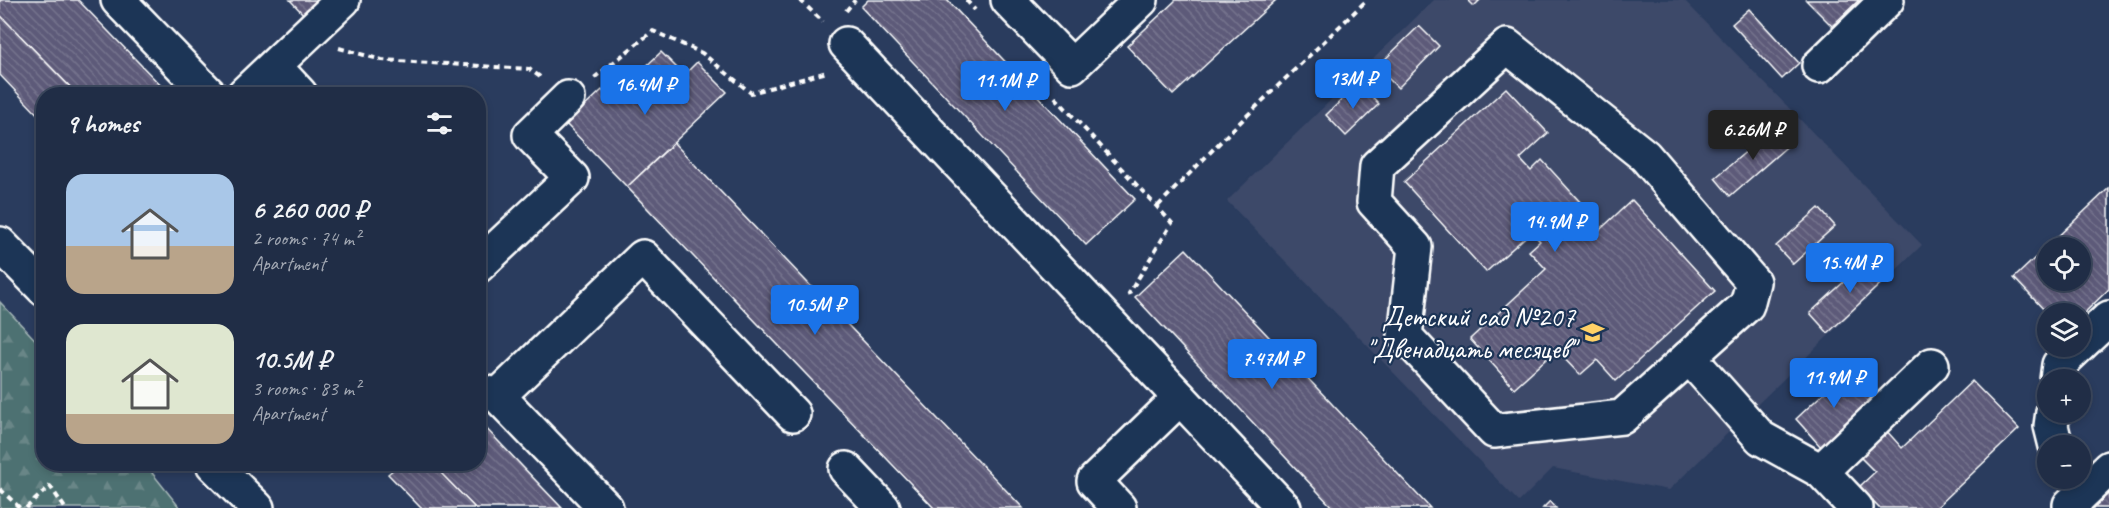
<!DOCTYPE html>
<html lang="en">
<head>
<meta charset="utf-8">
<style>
  :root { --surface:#202d46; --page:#28354d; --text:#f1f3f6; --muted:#a2a8b3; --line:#3d495f; --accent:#1a73e8 }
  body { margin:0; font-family:Caveat,sans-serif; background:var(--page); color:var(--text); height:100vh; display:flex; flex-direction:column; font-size:22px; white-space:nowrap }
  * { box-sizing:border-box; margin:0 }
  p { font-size:20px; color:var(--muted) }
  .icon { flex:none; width:33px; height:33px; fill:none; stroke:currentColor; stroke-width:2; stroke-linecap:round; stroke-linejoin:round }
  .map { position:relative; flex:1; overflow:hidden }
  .sheet { position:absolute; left:36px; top:87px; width:450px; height:384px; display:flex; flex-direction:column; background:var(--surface); border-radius:24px; box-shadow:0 3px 9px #0003,0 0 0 2px var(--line) }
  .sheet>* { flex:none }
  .fabs { position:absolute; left:2037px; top:237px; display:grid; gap:12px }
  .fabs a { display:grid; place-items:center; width:54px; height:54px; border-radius:50%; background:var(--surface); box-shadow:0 3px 9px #0003,0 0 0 2px var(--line); font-size:30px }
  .price { position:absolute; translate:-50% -51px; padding:0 14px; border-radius:6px; background:var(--accent); color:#fff; font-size:20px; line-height:39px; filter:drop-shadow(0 2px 3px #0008) }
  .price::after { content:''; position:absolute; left:50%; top:36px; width:18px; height:14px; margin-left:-9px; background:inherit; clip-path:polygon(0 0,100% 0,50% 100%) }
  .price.current { background:#222; color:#fff }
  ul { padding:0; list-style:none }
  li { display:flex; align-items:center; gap:18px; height:150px; padding:0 30px }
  li span { display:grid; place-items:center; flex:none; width:168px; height:120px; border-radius:18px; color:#555 }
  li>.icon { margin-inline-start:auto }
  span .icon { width:72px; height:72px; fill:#fffc; stroke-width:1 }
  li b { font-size:26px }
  h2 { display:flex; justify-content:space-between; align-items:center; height:72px; padding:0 30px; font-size:26px }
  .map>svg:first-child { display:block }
</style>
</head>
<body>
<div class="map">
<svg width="2109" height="508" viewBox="0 0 2109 508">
  <defs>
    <pattern id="forest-firs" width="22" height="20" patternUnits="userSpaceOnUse" patternTransform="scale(1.5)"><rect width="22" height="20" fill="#4e7172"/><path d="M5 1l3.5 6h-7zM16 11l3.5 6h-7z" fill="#698687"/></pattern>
    <pattern id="building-back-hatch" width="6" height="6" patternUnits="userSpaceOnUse" patternTransform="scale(1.5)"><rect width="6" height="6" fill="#5d5a79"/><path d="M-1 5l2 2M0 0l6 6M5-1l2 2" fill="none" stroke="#75738d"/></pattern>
  </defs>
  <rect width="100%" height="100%" fill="#2a3c5e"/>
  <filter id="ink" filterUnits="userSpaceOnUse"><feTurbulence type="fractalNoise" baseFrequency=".0167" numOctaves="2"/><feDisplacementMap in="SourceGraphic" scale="12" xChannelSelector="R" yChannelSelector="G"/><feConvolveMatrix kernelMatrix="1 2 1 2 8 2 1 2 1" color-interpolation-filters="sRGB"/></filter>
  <g filter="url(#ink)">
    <!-- built -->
    <path fill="#3d4969" d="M1434 0H1684L1922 245 1669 490 1553 468 1519 502 1227 201Z"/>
    <!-- forest -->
    <path fill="url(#forest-firs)" stroke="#a6b8b8" stroke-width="1.5" d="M0 302 43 348 44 464H145L180 508H0Z"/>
    <!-- building -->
    <g fill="url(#building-back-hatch)" stroke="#fff" stroke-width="1.5" fill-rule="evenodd">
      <path d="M0 0H78L169 94H77L0 15Z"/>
      <path d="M290 0H319L304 15Z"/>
      <path d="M868 0H947L1135 199 1086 245 861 7Z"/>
      <path d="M1176 0H1276L1173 95 1127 46Z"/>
      <path d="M1468 0H1480L1474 6Z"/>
      <path d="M1806 0H1859L1832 26Z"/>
      <path d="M1749 9 1799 63 1782 79 1732 24Z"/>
      <path d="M0 15 77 94H44V121L0 75Z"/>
      <path d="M1419 26 1439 46 1398 88 1377 67Z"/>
      <path d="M661 52 684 75 697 62 727 92 627 187 566 124 602 90 611 100Z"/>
      <path d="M1359 83 1379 104 1346 136 1326 115Z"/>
      <path d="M1506 88 1548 133 1520 159 1531 171 1542 160 1592 215 1580 226 1591 238 1632 200 1715 291 1616 381 1597 360 1580 375 1556 350 1514 388 1470 339 1546 269 1529 251 1540 241 1531 232 1486 272 1404 182Z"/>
      <path d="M1776 126 1791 143 1730 196 1715 178Z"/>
      <path d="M674 143 1023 508H934L627 187Z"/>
      <path d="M2109 188V289L2080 317V314H2048L2014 278ZM2048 248H2080V280H2048Z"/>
      <path d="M1819 208 1835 226 1793 264 1776 246Z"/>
      <path d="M1186 249 1430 508H1333L1135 297Z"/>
      <path d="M1873 255 1891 274 1828 333 1810 313Z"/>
      <path d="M1847 371 1872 399 1821 447 1796 419Z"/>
      <path d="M1972 381 2019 429 1936 508H1879L1859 487 1875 472 1858 455 1885 429 1902 448Z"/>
      <path d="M479 421 562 508H475L433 465 435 464H478Z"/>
      <path d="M400 464H435L433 465 475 508H421L388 474Z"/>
      <path d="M2109 487V508H2087Z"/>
      <path d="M1550 501 1556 508H1543Z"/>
    </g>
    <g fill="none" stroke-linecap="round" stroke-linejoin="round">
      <defs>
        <g id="minor">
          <path d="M118 0 209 94"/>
          <path d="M1008 0 1072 66 1141 0"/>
          <path d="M846 44 1284 508"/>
          <path d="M1507 46 1645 156 1753 282 1747 305 1622 417 1494 431 1405 336 1415 247 1374 202 1377 166Z"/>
          <path d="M274 66 300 94"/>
          <path d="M1819 66 1887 0"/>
          <path d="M244 94 343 0"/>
          <path d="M0 244 44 289"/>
          <path d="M478 266 572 178 530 135 568 98"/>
          <path d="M2080 345 2109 318"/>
          <path d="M1689 357 1761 438 1821 471 1856 508"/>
          <path d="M2057 380 2059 365 2079 346"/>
          <path d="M478 390 498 396 606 508"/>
          <path d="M498 396 643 257 793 414"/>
          <path d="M2053 412 2051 426 2056 446"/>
          <path d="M213 464 257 508"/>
          <path d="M846 469 883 508"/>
          <path d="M1821 471 1932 365"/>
          <path d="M1119 508 1094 481 1180 398"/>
          <path d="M2074 508 2070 505 2109 468"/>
        </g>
      </defs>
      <!-- minor casing -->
      <use href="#minor" stroke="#fff" stroke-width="38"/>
      <!-- path -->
      <g stroke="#fff" stroke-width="4" stroke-dasharray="6 4.5" stroke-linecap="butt">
        <path d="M800 0 823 22"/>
        <path d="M966 0 975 10"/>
        <path d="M846 11 855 0"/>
        <path d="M339 48 382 60 529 69 543 79"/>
        <path d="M594 78 653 31 702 53 751 93 827 72"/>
        <path d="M1055 97 1172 223 1128 295"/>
        <path d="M1158 206 1229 133 1367 0"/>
        <path d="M0 489 20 508"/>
        <path d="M26 508 50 486 65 508"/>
      </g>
      <!-- minor -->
      <use href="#minor" stroke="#1d3557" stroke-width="33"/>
    </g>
  </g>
  <!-- icons -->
  <defs>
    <symbol id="school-bare" viewBox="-9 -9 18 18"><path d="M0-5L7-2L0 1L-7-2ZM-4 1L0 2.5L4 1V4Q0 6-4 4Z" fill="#ffd166" stroke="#1d3557" stroke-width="2.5" paint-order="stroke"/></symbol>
  </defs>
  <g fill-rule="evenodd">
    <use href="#school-bare" x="1576" y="316" width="33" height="33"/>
  </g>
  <g text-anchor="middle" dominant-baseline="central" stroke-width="4.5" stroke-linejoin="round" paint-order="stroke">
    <!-- poi labels -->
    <g font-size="28" fill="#fff" stroke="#1d3557" text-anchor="end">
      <text x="1575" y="316">Детский сад №207<tspan x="1575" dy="32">"Двенадцать месяцев"</tspan></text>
    </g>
  </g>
</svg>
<div class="fabs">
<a><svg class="icon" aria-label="locate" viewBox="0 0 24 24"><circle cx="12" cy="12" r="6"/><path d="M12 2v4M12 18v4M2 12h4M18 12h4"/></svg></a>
<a><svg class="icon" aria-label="layers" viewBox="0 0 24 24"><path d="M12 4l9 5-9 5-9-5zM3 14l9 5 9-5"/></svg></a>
<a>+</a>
<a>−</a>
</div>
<b class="price" style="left:1353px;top:110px">13M ₽</b>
<b class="price" style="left:1005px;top:112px">11.1M ₽</b>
<b class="price" style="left:645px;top:116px">16.4M ₽</b>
<b class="price current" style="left:1753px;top:161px">6.26M ₽</b>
<b class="price" style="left:1555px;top:253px">14.9M ₽</b>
<b class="price" style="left:1850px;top:294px">15.4M ₽</b>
<b class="price" style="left:815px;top:336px">10.5M ₽</b>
<b class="price" style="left:1272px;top:390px">7.47M ₽</b>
<b class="price" style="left:1834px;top:409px">11.9M ₽</b>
<section class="sheet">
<h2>9 homes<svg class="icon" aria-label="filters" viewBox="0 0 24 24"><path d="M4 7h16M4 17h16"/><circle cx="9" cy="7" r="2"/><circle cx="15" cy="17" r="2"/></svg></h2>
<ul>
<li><span style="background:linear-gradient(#a9c7e8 60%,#b9a48a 0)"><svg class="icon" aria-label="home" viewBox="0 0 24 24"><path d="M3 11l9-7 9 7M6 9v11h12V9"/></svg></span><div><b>6 260 000 ₽</b><p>2 rooms · 74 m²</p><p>Apartment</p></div></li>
<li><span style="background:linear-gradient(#dfe7d0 75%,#b9a48a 0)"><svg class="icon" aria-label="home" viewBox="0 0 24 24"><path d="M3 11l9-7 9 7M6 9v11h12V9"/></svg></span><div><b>10.5M ₽</b><p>3 rooms · 83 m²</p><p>Apartment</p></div></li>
</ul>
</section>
</div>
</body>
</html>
